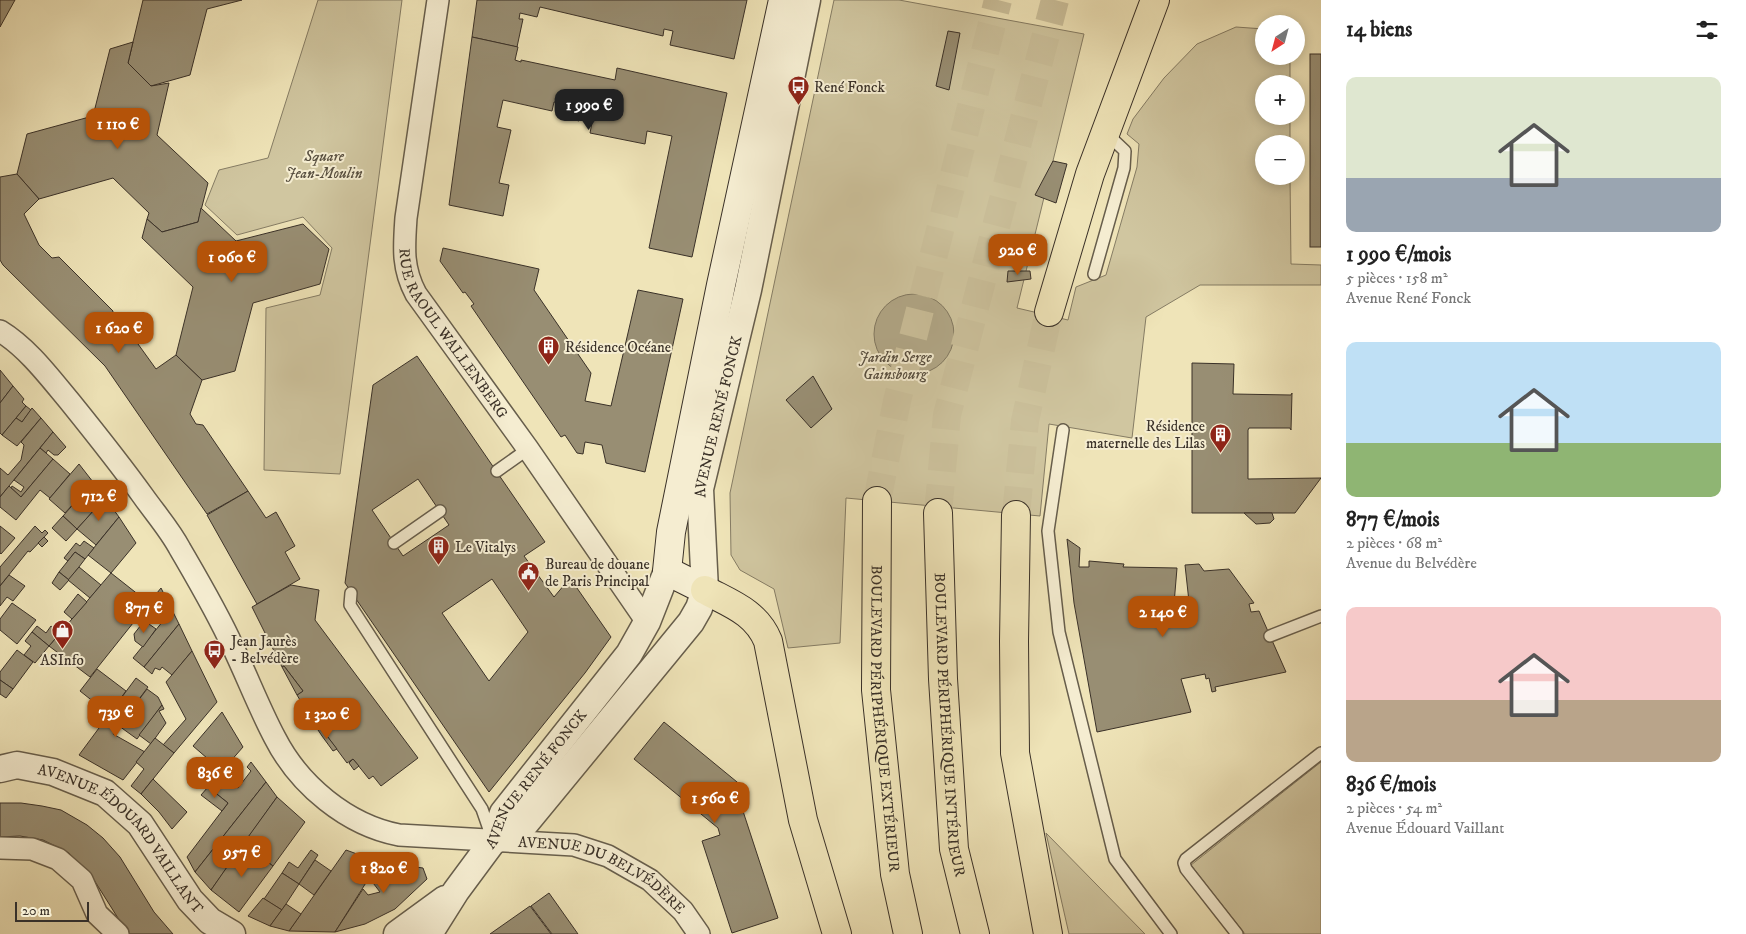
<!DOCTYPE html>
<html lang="fr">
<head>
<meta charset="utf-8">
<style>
  :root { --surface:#fff; --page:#f6f6f6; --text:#222; --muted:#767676; --accent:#b45309 }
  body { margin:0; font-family:"IM FELL DW Pica",serif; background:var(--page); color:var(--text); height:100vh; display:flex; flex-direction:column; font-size:19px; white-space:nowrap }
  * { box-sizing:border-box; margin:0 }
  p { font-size:16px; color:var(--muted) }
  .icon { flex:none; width:28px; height:28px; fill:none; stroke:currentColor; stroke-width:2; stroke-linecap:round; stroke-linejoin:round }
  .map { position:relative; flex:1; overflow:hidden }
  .side { display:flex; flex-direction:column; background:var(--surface); width:425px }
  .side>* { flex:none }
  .needle { width:32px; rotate:216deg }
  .fabs { position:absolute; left:1255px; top:15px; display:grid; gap:10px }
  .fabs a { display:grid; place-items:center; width:50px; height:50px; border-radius:50%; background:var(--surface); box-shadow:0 2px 12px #0003; font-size:25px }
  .scale { position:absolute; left:15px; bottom:12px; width:74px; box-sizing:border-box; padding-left:5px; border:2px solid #3a3128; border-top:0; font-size:14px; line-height:18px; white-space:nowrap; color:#3a3128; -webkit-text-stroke:4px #f5edd1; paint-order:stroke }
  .price { position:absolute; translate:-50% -42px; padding:0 11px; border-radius:10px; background:var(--accent); color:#fff; font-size:16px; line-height:32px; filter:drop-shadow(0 1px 2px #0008) }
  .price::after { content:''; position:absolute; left:50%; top:30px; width:15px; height:11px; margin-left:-8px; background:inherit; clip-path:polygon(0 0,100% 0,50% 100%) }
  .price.active { background:#222; color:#fff }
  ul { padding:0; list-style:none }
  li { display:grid; align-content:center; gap:10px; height:265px; padding:0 25px }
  li span { display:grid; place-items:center; height:155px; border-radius:10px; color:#555 }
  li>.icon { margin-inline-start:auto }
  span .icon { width:90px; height:90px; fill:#fffc; stroke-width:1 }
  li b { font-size:21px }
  h2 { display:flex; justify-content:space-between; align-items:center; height:60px; padding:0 25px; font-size:21px }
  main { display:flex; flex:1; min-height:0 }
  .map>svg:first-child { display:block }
</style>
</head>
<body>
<main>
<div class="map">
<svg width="1321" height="934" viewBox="0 0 1321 934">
  <rect width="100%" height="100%" fill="#efe4b8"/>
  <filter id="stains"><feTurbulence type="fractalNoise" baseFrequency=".004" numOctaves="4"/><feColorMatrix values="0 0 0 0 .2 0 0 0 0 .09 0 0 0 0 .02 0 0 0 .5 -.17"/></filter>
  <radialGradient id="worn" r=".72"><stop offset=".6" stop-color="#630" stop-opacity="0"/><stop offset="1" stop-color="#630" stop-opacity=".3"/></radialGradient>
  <!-- green -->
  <g fill="#d0c6a0" stroke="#857c64">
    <path d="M318 0H402L340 474 264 470 266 308 320 295 332 248 303 217 237 235 205 205 219 170 268 158Z"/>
    <path d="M834 0H899L1084 34 1017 308 1068 320 1076 287 1106 275 1137 167 1139 144 1127 134 1133 119 1164 78 1197 44 1236 27 1264 29V56H1290V84H1264V116H1290V144H1264V176H1290L1291 264 1321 265V285H1200L1146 317 1132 438 1049 424 1040 516 846 498 840 643 788 648 774 589 740 570 731 555 730 493Z"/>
    <path d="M1321 762V934H1245L1191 865Z"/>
    <path d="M1046 833 1145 934H1069Z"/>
  </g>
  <!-- water -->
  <circle fill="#b1a787" stroke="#817861" cx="914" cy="334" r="40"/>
  <!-- building -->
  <g fill="#988e73" stroke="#3a3128" fill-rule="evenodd">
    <path d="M0 0H15L0 27Z"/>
    <path d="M143 0H242L207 9 190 75 151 86 128 63Z"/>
    <path d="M477 0H747L734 59 670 45 673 31 664 29 663 36 540 7 537 17 520 13 519 19H523L517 47 472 37Z"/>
    <path d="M948 31 960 33 949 90 936 86Z"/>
    <path d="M472 37 518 47 515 60 521 62V60L615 80 617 68 727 93 692 257 649 248 672 136 647 131 645 144 590 133 595 108 582 106 579 121 565 117 568 104 554 102 552 111 503 100 497 127 511 130 499 183 509 185 503 216 449 205Z"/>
    <path d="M133 42 128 63 151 86 169 83 157 135 208 183 198 222 162 232 147 219 149 213 113 178 39 199 17 174 27 134 93 116 110 49Z"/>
    <rect x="1310" y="54" width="11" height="193"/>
    <path d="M1053 161 1067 164 1056 203 1035 195Z"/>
    <path d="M17 174 39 199 24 214 39 245 52 258 59 257 113 311 112 318 138 344 156 369 176 355 202 380 190 414 196 424 203 425 248 491 207 514 105 366 3 265 0 260V177Z"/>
    <path d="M201 208 236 241 303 224 329 249 320 284 253 303 235 371 202 380 176 355 193 287 142 238 147 219 162 232 198 222Z"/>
    <path d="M443 248 539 269 534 290 591 373 585 401 611 406 638 290 683 299 645 472 606 463 602 445 585 442 583 454 577 453 565 435 561 437 471 306 474 304 465 292 463 293 440 261Z"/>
    <path d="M1008 271H1030L1031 279 1007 282Z"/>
    <path d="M417 356 545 542 524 556 554 597 570 578 611 637 585 673 489 792 345 583 373 385ZM418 479 449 525 403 556 372 510ZM492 579 528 632 489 681 442 613Z"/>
    <path d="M1192 363 1234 364 1233 394 1291 395 1292 393 1291 430 1290 428H1249L1248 430V479L1321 478 1295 513H1192Z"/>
    <path d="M0 370 13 386 0 403Z"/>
    <path d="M813 376 832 409 811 428 786 400Z"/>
    <path d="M13 386 24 399 22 402 26 406 2 435 0 433V403Z"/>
    <path d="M26 406 31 410 22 422 16 418Z"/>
    <path d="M32 408 41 418 17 446 2 435 16 418 22 422Z"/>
    <path d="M41 418 53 432 0 497V468L8 475 21 460 24 445 21 442Z"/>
    <path d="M53 432 66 447 58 455H54L48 450 46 453 40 448Z"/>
    <path d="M40 448 53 459 21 497 11 488 12 486 21 492 24 487 14 480Z"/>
    <path d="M53 459 70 474 50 498 40 490 16 520 0 507V497L9 486 21 497Z"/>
    <path d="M79 464 93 482 65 513 49 499Z"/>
    <path d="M93 482 105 498 77 529 63 516Z"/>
    <path d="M248 491 266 518 276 512 295 546 285 552 300 579 257 604 207 515Z"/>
    <path d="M105 498 119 517 96 545 77 529Z"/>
    <path d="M1244 513H1272L1274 519 1270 523 1256 524Z"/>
    <path d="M63 516 77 529 66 541 52 528Z"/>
    <path d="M119 517 136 543 111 573 88 555Z"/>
    <path d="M0 526 15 538 1 554 0 553Z"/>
    <path d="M35 526 42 533 45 530 48 533 30 552 28 551 0 586V567Z"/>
    <path d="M44 537 48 541 42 547 38 543Z"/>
    <path d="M1067 539 1080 548 1079 567H1089V561L1124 564 1123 567 1177 568 1174 604V622L1191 620 1185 565 1199 564 1204 571 1229 569 1254 603 1249 604 1251 612 1259 611 1286 672 1215 687 1216 691 1212 692 1209 678 1206 679 1205 674 1181 679 1191 712 1097 732 1074 603Z"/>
    <path d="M84 541 94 548 85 559 75 552 68 561 64 558 76 543 80 546Z"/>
    <path d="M75 552 85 559 69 580 59 572Z"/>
    <path d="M79 567 101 585 90 598 68 580Z"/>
    <path d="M59 572 69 580 60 590 52 583Z"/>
    <path d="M111 573 149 603 90 677 49 646Z"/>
    <path d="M9 575 25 586 13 601 7 597 0 606V586Z"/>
    <path d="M291 585 319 590 315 620 418 758 381 786 373 776 369 779 353 759 347 763 321 728 318 730 297 695 303 691 284 666 282 667 252 607Z"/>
    <path d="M161 588 172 610 165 617 148 604Z"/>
    <path d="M78 594 87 602 72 619 64 612Z"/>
    <path d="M12 603 36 620 17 644 0 630V619Z"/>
    <path d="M172 610 179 624 144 667 133 658Z"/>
    <path d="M149 624 156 629 143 647 135 641 134 634 141 625Z"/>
    <path d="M179 624 192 651 172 675 162 667 160 670 155 668 152 674 144 667Z"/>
    <path d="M37 626 46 633 51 626 60 633 49 646 32 632Z"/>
    <path d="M32 632 49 646 35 663 24 655 31 646 25 641Z"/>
    <path d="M17 650 33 662 13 689 0 680V672Z"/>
    <path d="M192 651 217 702 174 753 163 745 186 719 166 682Z"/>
    <path d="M284 666 303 691 297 695 282 667Z"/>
    <path d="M97 669 126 691 109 714 80 691Z"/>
    <path d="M136 678 148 687 113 734 145 752 123 780 79 755Z"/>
    <path d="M0 680 13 689 6 698 0 694Z"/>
    <path d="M147 689 158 697 162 705 137 739 119 726Z"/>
    <path d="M162 705 164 709 159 711 166 723 151 744 139 735Z"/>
    <path d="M222 712 243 747 222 771 193 746Z"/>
    <path d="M664 722 748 791 740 802 778 918 732 933 702 841 720 835 718 828 634 759Z"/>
    <path d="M321 728 337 749 333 751 322 736 318 730Z"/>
    <path d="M155 738 174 753 141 794 131 786 144 769 136 762Z"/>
    <path d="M353 759 359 766 354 770 349 763Z"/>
    <path d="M251 762 266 782 195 872 187 857 228 803 208 787 219 774 238 788 251 771 247 767Z"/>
    <path d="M153 779 187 812 172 829 159 812 141 794Z"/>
    <path d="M266 782 277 797 211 890 195 872Z"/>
    <path d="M208 787 228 803 222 811 201 795Z"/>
    <path d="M277 797 305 822 273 866 243 844Z"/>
    <path d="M0 803H21L42 806 61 810 87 825 103 838 120 857 154 912 173 934H128L94 880 69 853 43 840 20 836 0 837Z"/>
    <path d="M243 844 273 866 239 912 211 890Z"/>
    <path d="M311 850 318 855 299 884 282 873 289 862 298 868Z"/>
    <path d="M346 850 379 862 335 932 289 931Z"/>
    <path d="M315 860 331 871 314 895 299 884Z"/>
    <path d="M379 862 423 868 427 879 395 909 365 924 335 932 363 889 368 895 380 892 370 879Z"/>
    <path d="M282 873 299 884 282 910 264 899Z"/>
    <path d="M549 893 578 934H552L531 906Z"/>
    <path d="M263 898 282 910 270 926 248 916Z"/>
    <path d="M286 904 301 914 289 931 270 926Z"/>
    <path d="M530 906 551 934H490Z"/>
  </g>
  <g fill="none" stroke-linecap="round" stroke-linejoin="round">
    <!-- trunk-tunnel -->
    <g stroke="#cbc09b" stroke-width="28" stroke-dasharray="28 14" stroke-linecap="butt">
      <path d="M877 501 897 401 998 0"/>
      <path d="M938 513 947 415 1055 0"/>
      <path d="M1016 515 1025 421 1049 312"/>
    </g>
    <defs>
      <g id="service">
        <path d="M1094 274 1124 168 1125 151 1106 133"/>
        <path d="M1063 430 1048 531 1059 632 1115 859 1171 934"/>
        <path d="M497 471 528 449"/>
        <path d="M394 543 440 511"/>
        <path d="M351 593 350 605 482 809 491 835"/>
        <path d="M1270 636 1321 616"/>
        <path d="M1237 934 1186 869 1184 863 1186 859 1321 753"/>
      </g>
      <g id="minor">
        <path id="s1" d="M438 0 406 218C404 247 402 268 416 294L528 449 647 622"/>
        <path id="s2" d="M0 331C28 348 50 378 71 403 96 434 120 464 143 496 155 513 170 530 180 549 198 580 217 612 232 645 247 676 259 708 275 738 299 785 347 825 399 835L574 845 608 856 650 880 683 911 699 934"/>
        <path d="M0 848 32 849 58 859 82 880 97 914 118 934"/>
      </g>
      <g id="tertiary">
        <path id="s3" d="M0 769 17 765 53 772 105 793 140 824 190 900 210 921 232 934"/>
        <path id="s4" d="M493 841 520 830 664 655 691 622 699 608 705 590 700 489 748 290 807 0"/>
        <path d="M397 934 445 899"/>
        <path id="s5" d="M429 934 456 891 493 841 503 813 629 654 647 622 667 571"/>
      </g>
      <path id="secondary" d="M705 590 667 571 671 532 721 285 783 0"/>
      <g id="trunk">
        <path d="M1049 312 1090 174 1155 0"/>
        <path id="s6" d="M877 501 876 690 895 874 908 934"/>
        <path id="s7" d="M938 513 943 679 954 849 975 934"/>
        <path d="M1016 515 1014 641 1015 753 1048 934"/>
        <path d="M705 590C731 604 756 612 768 641L803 820 837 934"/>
      </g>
    </defs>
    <!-- service casing -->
    <use href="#service" stroke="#675e4c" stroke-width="14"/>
    <!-- minor casing -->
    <use href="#minor" stroke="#675e4c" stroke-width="24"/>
    <!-- tertiary casing -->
    <use href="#tertiary" stroke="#675e4c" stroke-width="29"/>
    <!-- secondary casing -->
    <use href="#secondary" stroke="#3a3128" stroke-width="30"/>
    <!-- trunk casing -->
    <use href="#trunk" stroke="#3a3128" stroke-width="30"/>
    <!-- service -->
    <use href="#service" stroke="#f5edd1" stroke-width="11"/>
    <!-- minor -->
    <use href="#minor" stroke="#f5edd1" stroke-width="21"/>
    <!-- tertiary -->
    <use href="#tertiary" stroke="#f5edd1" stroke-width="26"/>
    <!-- secondary -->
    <use href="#secondary" stroke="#f5edd1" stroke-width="28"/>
    <!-- trunk -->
    <use href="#trunk" stroke="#efe4b8" stroke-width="28"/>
  </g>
  <!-- icons -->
  <defs>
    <symbol id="bus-pin" viewBox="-11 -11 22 30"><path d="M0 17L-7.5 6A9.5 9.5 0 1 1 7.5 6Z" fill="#8f2418" stroke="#f5edd1"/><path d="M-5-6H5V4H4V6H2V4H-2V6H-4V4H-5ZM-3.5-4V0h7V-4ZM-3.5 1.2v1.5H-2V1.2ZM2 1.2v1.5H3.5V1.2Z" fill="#fff"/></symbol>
    <symbol id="building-pin" viewBox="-11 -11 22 30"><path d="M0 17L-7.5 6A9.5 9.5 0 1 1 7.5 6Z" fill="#8f2418" stroke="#f5edd1"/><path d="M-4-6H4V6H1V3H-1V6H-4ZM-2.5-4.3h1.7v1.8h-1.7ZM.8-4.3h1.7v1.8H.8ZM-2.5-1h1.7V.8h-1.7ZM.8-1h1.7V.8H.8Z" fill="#fff"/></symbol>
    <symbol id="civic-pin" viewBox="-11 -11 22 30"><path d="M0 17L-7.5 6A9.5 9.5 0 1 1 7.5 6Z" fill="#8f2418" stroke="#f5edd1"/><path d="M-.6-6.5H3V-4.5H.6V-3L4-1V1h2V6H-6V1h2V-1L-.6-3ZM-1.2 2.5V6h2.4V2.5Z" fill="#fff"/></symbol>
    <symbol id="shop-pin" viewBox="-11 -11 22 30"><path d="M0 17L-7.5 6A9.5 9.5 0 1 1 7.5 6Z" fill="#8f2418" stroke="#f5edd1"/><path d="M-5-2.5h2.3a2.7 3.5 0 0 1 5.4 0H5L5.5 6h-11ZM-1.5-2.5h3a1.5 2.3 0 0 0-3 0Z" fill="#fff"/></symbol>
  </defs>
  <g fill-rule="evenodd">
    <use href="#bus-pin" x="786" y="74" width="25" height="34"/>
    <use href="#building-pin" x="536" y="334" width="25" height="34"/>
    <use href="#building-pin" x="1208" y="422" width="25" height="34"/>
    <use href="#building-pin" x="426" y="534" width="25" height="34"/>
    <use href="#civic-pin" x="516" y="560" width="25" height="34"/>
    <use href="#shop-pin" x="50" y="618" width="25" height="34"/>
    <use href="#bus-pin" x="202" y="638" width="25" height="34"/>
  </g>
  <g text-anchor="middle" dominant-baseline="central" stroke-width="4" stroke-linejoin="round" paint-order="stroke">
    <!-- poi labels -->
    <g font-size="15" fill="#3a3128" stroke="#f5edd1" text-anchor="start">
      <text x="814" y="87">René Fonck</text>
      <text x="565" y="347">Résidence Océane</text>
      <text x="1205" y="426" text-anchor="end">Résidence<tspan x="1205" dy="17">maternelle des Lilas</tspan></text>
      <text x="455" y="547">Le Vitalys</text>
      <text x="545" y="564">Bureau de douane<tspan x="545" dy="17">de Paris Principal</tspan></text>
      <text x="231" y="641">Jean Jaurès<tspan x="231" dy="17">- Belvédère</tspan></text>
      <text x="62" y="660" text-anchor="middle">ASInfo</text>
    </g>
    <!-- park labels -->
    <g font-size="15" font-style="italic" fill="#584f40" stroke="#f5edd1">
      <text x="324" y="156">Square<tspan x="324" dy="17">Jean-Moulin</tspan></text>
      <text x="895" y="357">Jardin Serge<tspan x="895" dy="17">Gainsbourg</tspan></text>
    </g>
    <!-- street labels -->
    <g font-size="15" fill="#3a3128" stroke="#f5edd1">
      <text stroke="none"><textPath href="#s1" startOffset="350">RUE RAOUL WALLENBERG</textPath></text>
      <text stroke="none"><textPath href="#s4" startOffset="509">AVENUE RENÉ FONCK</textPath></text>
      <text stroke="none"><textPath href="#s6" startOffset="218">BOULEVARD PÉRIPHÉRIQUE EXTÉRIEUR</textPath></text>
      <text stroke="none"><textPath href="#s7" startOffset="212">BOULEVARD PÉRIPHÉRIQUE INTÉRIEUR</textPath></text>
      <text stroke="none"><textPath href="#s5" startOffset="189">AVENUE RENÉ FONCK</textPath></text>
      <text stroke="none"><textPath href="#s3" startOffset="151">AVENUE ÉDOUARD VAILLANT</textPath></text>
      <text stroke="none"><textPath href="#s2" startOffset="870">AVENUE DU BELVÉDÈRE</textPath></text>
    </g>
  </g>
  <rect width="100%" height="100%" filter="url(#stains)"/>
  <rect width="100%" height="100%" fill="url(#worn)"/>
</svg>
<div class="fabs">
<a><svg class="needle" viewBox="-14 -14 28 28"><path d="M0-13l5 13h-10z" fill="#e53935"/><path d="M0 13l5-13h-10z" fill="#767676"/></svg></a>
<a>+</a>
<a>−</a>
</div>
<div class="scale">20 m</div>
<b class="price active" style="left:589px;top:131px">1 990 €</b>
<b class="price" style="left:118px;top:150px">1 110 €</b>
<b class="price" style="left:1018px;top:276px">920 €</b>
<b class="price" style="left:232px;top:283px">1 060 €</b>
<b class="price" style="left:119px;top:354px">1 620 €</b>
<b class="price" style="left:99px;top:522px">712 €</b>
<b class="price" style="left:144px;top:634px">877 €</b>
<b class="price" style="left:1163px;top:638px">2 140 €</b>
<b class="price" style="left:116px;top:738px">739 €</b>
<b class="price" style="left:327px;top:740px">1 320 €</b>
<b class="price" style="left:215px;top:799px">836 €</b>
<b class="price" style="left:715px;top:824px">1 560 €</b>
<b class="price" style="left:242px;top:878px">957 €</b>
<b class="price" style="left:384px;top:894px">1 820 €</b>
</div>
<section class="side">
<h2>14 biens<svg class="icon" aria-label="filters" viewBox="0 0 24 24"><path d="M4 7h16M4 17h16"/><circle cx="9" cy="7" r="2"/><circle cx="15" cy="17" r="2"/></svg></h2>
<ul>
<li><span style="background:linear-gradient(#dfe7d0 65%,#9aa5b1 0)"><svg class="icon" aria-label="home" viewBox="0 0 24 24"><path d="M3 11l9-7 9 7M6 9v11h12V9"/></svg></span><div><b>1 990 €/mois</b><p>5 pièces · 158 m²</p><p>Avenue René Fonck</p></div></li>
<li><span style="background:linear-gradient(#bfe0f5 65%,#8fb573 0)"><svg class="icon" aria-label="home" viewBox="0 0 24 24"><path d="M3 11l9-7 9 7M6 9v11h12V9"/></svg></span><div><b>877 €/mois</b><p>2 pièces · 68 m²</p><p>Avenue du Belvédère</p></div></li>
<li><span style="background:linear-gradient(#f6c9c9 60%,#b9a48a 0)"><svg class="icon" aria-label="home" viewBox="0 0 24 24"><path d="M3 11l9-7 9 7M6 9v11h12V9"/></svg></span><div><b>836 €/mois</b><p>2 pièces · 54 m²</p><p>Avenue Édouard Vaillant</p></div></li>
</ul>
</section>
</main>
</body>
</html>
